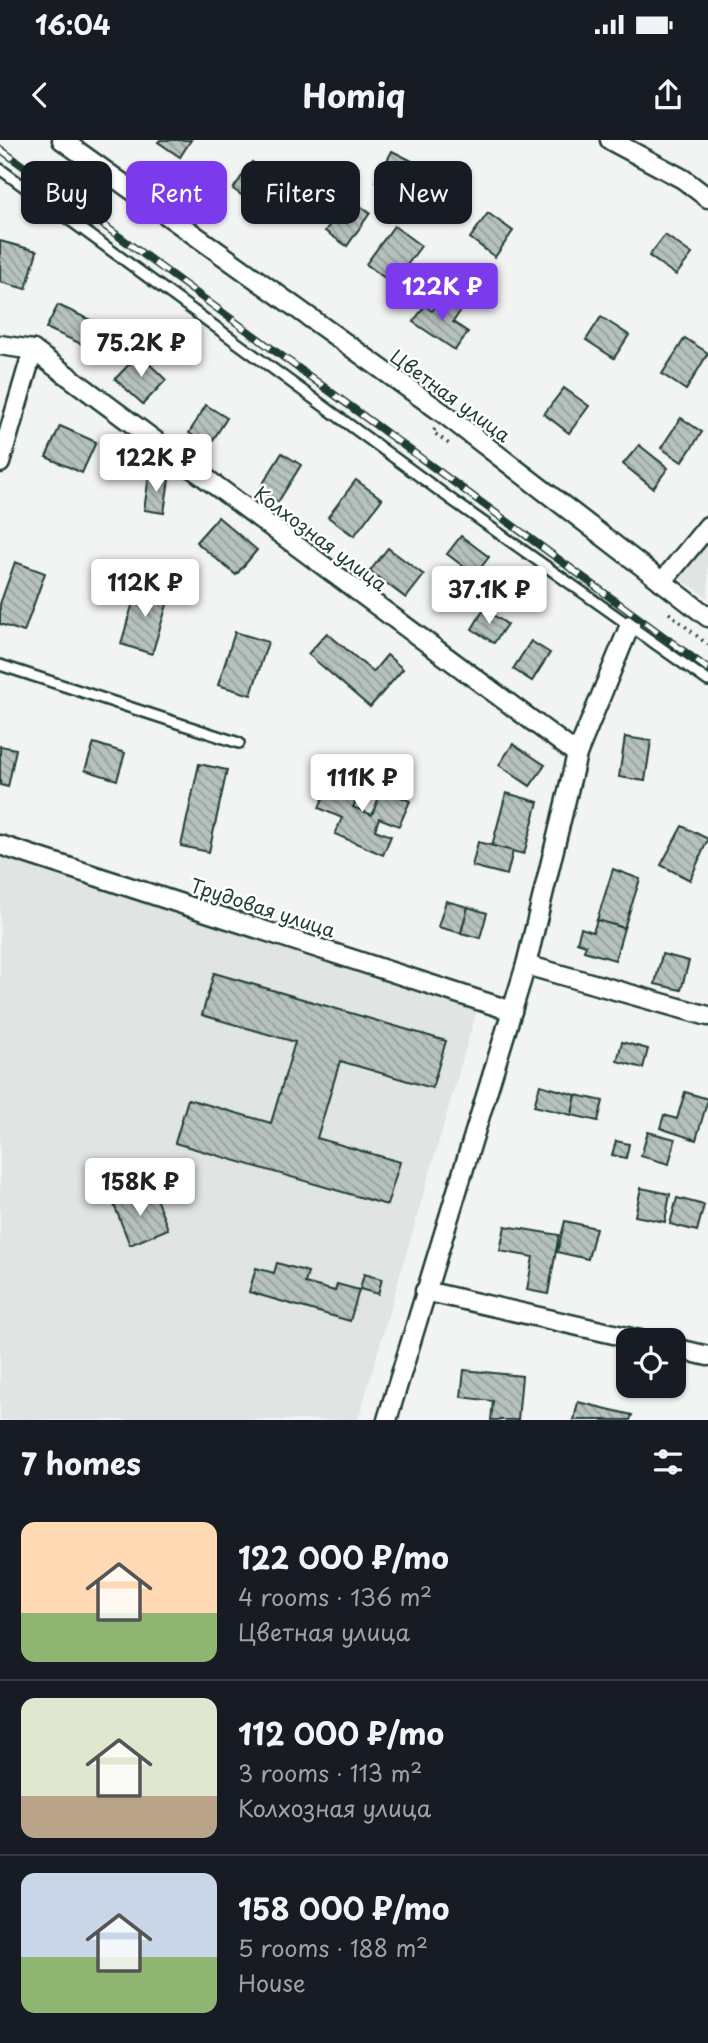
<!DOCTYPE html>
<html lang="en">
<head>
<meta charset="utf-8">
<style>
  :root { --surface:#171b24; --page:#20242c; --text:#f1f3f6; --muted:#9ea1a6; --line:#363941; --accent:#7c3aed }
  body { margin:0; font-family:"Playpen Sans",sans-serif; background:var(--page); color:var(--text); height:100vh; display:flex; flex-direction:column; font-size:26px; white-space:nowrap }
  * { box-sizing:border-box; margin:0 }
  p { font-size:23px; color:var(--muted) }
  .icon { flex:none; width:38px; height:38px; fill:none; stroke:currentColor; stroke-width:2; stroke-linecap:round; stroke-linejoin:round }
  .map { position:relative; height:1280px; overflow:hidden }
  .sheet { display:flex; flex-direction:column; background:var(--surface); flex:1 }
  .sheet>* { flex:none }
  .guide { position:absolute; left:21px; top:21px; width:667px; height:63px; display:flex; gap:14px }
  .controls { position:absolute; left:616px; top:1188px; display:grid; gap:14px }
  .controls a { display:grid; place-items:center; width:70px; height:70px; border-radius:14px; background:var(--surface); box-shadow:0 2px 5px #0004; font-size:35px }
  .price { position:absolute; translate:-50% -60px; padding:0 16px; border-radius:7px; background:#fff; color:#222; font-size:23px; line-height:46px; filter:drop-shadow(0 2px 4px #0008) }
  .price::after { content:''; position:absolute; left:50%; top:42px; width:21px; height:16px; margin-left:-10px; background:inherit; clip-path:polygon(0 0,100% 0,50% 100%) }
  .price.on { background:var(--accent); color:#fff }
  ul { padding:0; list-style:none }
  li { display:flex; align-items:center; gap:21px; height:175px; padding:0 21px }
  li+li { border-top:2px solid var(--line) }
  li span { display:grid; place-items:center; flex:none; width:196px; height:140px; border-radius:14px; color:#555 }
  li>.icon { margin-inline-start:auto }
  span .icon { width:84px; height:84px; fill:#fffc; stroke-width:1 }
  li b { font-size:30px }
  h2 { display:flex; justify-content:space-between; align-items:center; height:84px; padding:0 21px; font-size:30px }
  .tag { padding:0 24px; border-radius:14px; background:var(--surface); box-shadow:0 2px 5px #0004; font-size:24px; line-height:63px }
  .tag.on { background:var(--accent); color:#fff }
  .status { display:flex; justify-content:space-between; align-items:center; height:49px; padding:0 35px; background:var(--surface); direction:ltr }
  .status svg { height:19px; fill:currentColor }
  header { display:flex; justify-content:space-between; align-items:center; height:91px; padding:0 21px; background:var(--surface); font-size:32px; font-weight:700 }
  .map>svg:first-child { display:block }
</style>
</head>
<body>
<div class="status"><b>16:04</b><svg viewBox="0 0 49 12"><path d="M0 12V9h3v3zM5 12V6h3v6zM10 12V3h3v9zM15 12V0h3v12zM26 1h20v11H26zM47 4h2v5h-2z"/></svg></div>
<header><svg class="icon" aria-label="back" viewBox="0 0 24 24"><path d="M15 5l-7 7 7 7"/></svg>Homiq<svg class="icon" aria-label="share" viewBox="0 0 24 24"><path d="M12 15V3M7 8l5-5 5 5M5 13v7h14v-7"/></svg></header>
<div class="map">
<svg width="708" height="1280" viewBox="0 0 708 1280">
  <defs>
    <pattern id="building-back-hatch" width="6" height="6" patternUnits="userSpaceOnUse" patternTransform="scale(1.75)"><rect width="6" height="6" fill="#b7c1bd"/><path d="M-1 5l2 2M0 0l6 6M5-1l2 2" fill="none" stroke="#949e9a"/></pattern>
  </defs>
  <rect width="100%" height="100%" fill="#f2f3f3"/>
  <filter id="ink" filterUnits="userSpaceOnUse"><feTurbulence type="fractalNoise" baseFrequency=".0143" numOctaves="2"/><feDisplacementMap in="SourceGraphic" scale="14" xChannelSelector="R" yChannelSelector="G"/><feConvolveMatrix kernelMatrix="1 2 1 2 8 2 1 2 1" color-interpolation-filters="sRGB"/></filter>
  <g filter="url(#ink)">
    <!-- built -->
    <g fill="#e0e4e3">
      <path d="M708 400V457L677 437Z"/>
      <path d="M0 715 478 866 358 1280H0Z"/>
    </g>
    <!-- building -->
    <g fill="url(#building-back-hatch)" stroke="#1f3d34" stroke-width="2">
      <path d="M160 0H191L180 17 158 2Z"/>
      <path d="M392 11 412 21 397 51 376 41Z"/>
      <path d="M252 22 287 48 268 74 233 49Z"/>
      <path d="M349 58 370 73 347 106 325 91Z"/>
      <path d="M488 73 513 91 495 117 470 98Z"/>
      <path d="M394 86 421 106 393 144 366 124Z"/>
      <path d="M665 95 692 114 676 135 649 116Z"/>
      <path d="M0 101 37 111 26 149 0 142Z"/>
      <path d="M443 157 461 170 453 182 468 192 455 210 413 182 425 166 432 171Z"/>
      <path d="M58 165 99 184 88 207 46 188Z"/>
      <path d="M601 177 629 195 614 218 586 200Z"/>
      <path d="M685 198 708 213 686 250 662 234Z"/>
      <path d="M139 214 166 240 143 264 115 239Z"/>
      <path d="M564 248 589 266 569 293 544 274Z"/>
      <path d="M206 265 227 278 209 306 189 293Z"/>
      <path d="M681 278 702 292 682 322 661 308Z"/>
      <path d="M60 286 96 302 82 333 46 317Z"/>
      <path d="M639 305 668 328 653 348 623 324Z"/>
      <path d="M282 313 301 325 278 362 259 350Z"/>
      <path d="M149 336 169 339 164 373 144 370Z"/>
      <path d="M356 340 382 359 354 396 328 377Z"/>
      <path d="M218 377 257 410 236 435 196 402Z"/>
      <path d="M461 396 489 417 475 435 447 414Z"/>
      <path d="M388 408 424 435 406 458 370 431Z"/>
      <path d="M15 422 45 433 24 492 0 484V464Z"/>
      <path d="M138 445 170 455 152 514 121 504Z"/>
      <path d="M484 469 507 484 494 503 472 489Z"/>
      <path d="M235 492 268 502 251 555 218 545Z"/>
      <path d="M327 493 373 532 387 515 403 529 370 567 308 514Z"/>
      <path d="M531 501 550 513 532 541 513 529Z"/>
      <path d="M625 597 651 601 645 641 619 637Z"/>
      <path d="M94 603 125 613 117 640 85 630Z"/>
      <path d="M513 604 545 625 530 646 499 625Z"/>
      <path d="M0 606 16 609 8 647 0 645Z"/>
      <path d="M199 624 227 630 209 712 181 706Z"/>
      <path d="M332 636 362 648 353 667 372 675 382 649 410 661 399 686 379 678 375 690 391 696 383 715 335 694 342 678 319 668Z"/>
      <path d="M506 653 538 662 524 714 492 706Z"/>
      <path d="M682 686 708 699 690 740 661 725Z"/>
      <path d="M478 702 513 711 507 735 472 726Z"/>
      <path d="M613 729 640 739 624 788 597 780Z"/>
      <path d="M446 761 468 767 461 793 438 787Z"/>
      <path d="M468 767 487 773 480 798 461 793Z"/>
      <path d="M597 780 624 788 615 820 584 811 586 805 577 802 581 788 593 792Z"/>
      <path d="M662 814 689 821 681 850 655 844Z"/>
      <path d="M214 833 446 901 432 948 340 921 317 998 400 1022 387 1065 175 1003 188 959 271 983 295 902 202 875Z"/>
      <path d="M622 902 648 909 643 928 617 921Z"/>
      <path d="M540 945 576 955 572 975 534 966Z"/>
      <path d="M685 952 708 959 696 1000 660 988 664 975 677 979Z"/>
      <path d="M576 955 603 961 598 981 572 975Z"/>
      <path d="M648 992 675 999 669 1024 641 1016Z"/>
      <path d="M616 1001 629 1004 626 1018 612 1015Z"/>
      <path d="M641 1048 670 1054 665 1082 635 1076Z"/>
      <path d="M135 1053 139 1063 155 1056 168 1089 130 1105 113 1062Z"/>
      <path d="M677 1058 704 1065 697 1091 670 1084Z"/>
      <path d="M565 1081 596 1088 588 1119 557 1112Z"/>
      <path d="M505 1086 559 1095 548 1154 527 1150 533 1117 500 1111Z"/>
      <path d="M277 1123 308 1132 305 1143 335 1151 337 1144 359 1150 350 1181 249 1152 256 1128 274 1133Z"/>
      <path d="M364 1134 382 1139 378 1154 360 1149Z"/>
      <path d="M464 1230 522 1236 518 1280H491L493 1261 461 1257Z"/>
      <path d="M578 1262 632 1275 630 1280H574Z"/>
    </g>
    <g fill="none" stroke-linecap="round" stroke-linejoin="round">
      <defs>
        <g id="service">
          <path d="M0 29 452 360 708 541"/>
          <path d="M0 525 239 603"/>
        </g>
        <g id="minor">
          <path d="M62 0 447 276 708 477"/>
          <path d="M610 0 683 39 708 58"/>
          <path d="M0 205 33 210 577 614"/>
          <path d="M0 323 33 210"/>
          <path d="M662 442 708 386"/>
          <path d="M0 705 512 871"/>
          <path d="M526 825 708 876"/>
          <path d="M425 1151 640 1200"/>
          <path d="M674 1208 708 1216"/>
          <path d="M387 1280 526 825 577 614 630 485"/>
        </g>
      </defs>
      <!-- service casing -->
      <use href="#service" stroke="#1f3d34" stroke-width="14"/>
      <!-- minor casing -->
      <use href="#minor" stroke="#1f3d34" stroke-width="23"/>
      <!-- path -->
      <g stroke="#1f3d34" stroke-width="3.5" stroke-dasharray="2 5" stroke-linecap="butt">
        <path d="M435 289 433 292 449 304"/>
        <path d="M669 473 708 505"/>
      </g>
      <!-- service -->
      <use href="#service" stroke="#fff" stroke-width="9"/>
      <!-- minor -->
      <use href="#minor" stroke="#fff" stroke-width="18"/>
      <defs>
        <path id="rail" d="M0 9 708 529"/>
      </defs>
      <!-- rail casing -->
      <use href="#rail" stroke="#1f3d34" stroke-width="8"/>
      <!-- rail -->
      <use href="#rail" stroke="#fff" stroke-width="5" stroke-dasharray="16" stroke-linecap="butt"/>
    </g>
  </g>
  <g text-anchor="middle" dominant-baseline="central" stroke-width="5" stroke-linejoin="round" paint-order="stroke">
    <!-- street labels -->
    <g font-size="19" fill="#1f3d34" stroke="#fff">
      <text transform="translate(451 255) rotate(36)">Цветная улица</text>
      <text transform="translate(321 398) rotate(37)">Колхозная улица</text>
      <text transform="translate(263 767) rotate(18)">Трудовая улица</text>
    </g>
  </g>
</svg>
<div class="controls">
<a><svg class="icon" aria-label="locate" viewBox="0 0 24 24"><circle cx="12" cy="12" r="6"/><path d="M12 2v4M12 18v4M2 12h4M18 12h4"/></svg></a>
</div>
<b class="price on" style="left:442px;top:183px">122K ₽</b>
<b class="price" style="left:141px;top:239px">75.2K ₽</b>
<b class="price" style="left:156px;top:354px">122K ₽</b>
<b class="price" style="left:145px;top:479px">112K ₽</b>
<b class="price" style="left:489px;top:486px">37.1K ₽</b>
<b class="price" style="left:362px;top:674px">111K ₽</b>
<b class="price" style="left:140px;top:1078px">158K ₽</b>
<div class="guide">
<a class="tag">Buy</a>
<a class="tag on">Rent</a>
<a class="tag">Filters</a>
<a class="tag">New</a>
</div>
</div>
<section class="sheet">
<h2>7 homes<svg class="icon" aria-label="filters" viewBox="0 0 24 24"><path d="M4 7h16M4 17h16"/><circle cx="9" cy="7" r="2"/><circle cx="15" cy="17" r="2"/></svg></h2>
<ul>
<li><span style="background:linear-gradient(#ffd9b3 65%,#8fb573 0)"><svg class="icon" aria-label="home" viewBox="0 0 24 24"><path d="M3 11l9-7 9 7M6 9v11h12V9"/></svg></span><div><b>122 000 ₽/mo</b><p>4 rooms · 136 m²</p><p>Цветная улица</p></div></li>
<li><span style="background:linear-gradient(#dfe7d0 70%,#b9a48a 0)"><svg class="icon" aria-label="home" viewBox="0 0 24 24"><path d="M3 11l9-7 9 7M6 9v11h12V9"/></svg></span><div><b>112 000 ₽/mo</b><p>3 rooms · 113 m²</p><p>Колхозная улица</p></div></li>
<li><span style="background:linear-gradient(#c9d6e8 60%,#8fb573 0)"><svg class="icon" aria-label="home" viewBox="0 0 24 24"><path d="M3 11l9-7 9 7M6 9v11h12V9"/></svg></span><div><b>158 000 ₽/mo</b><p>5 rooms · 188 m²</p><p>House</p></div></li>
</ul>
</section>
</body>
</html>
